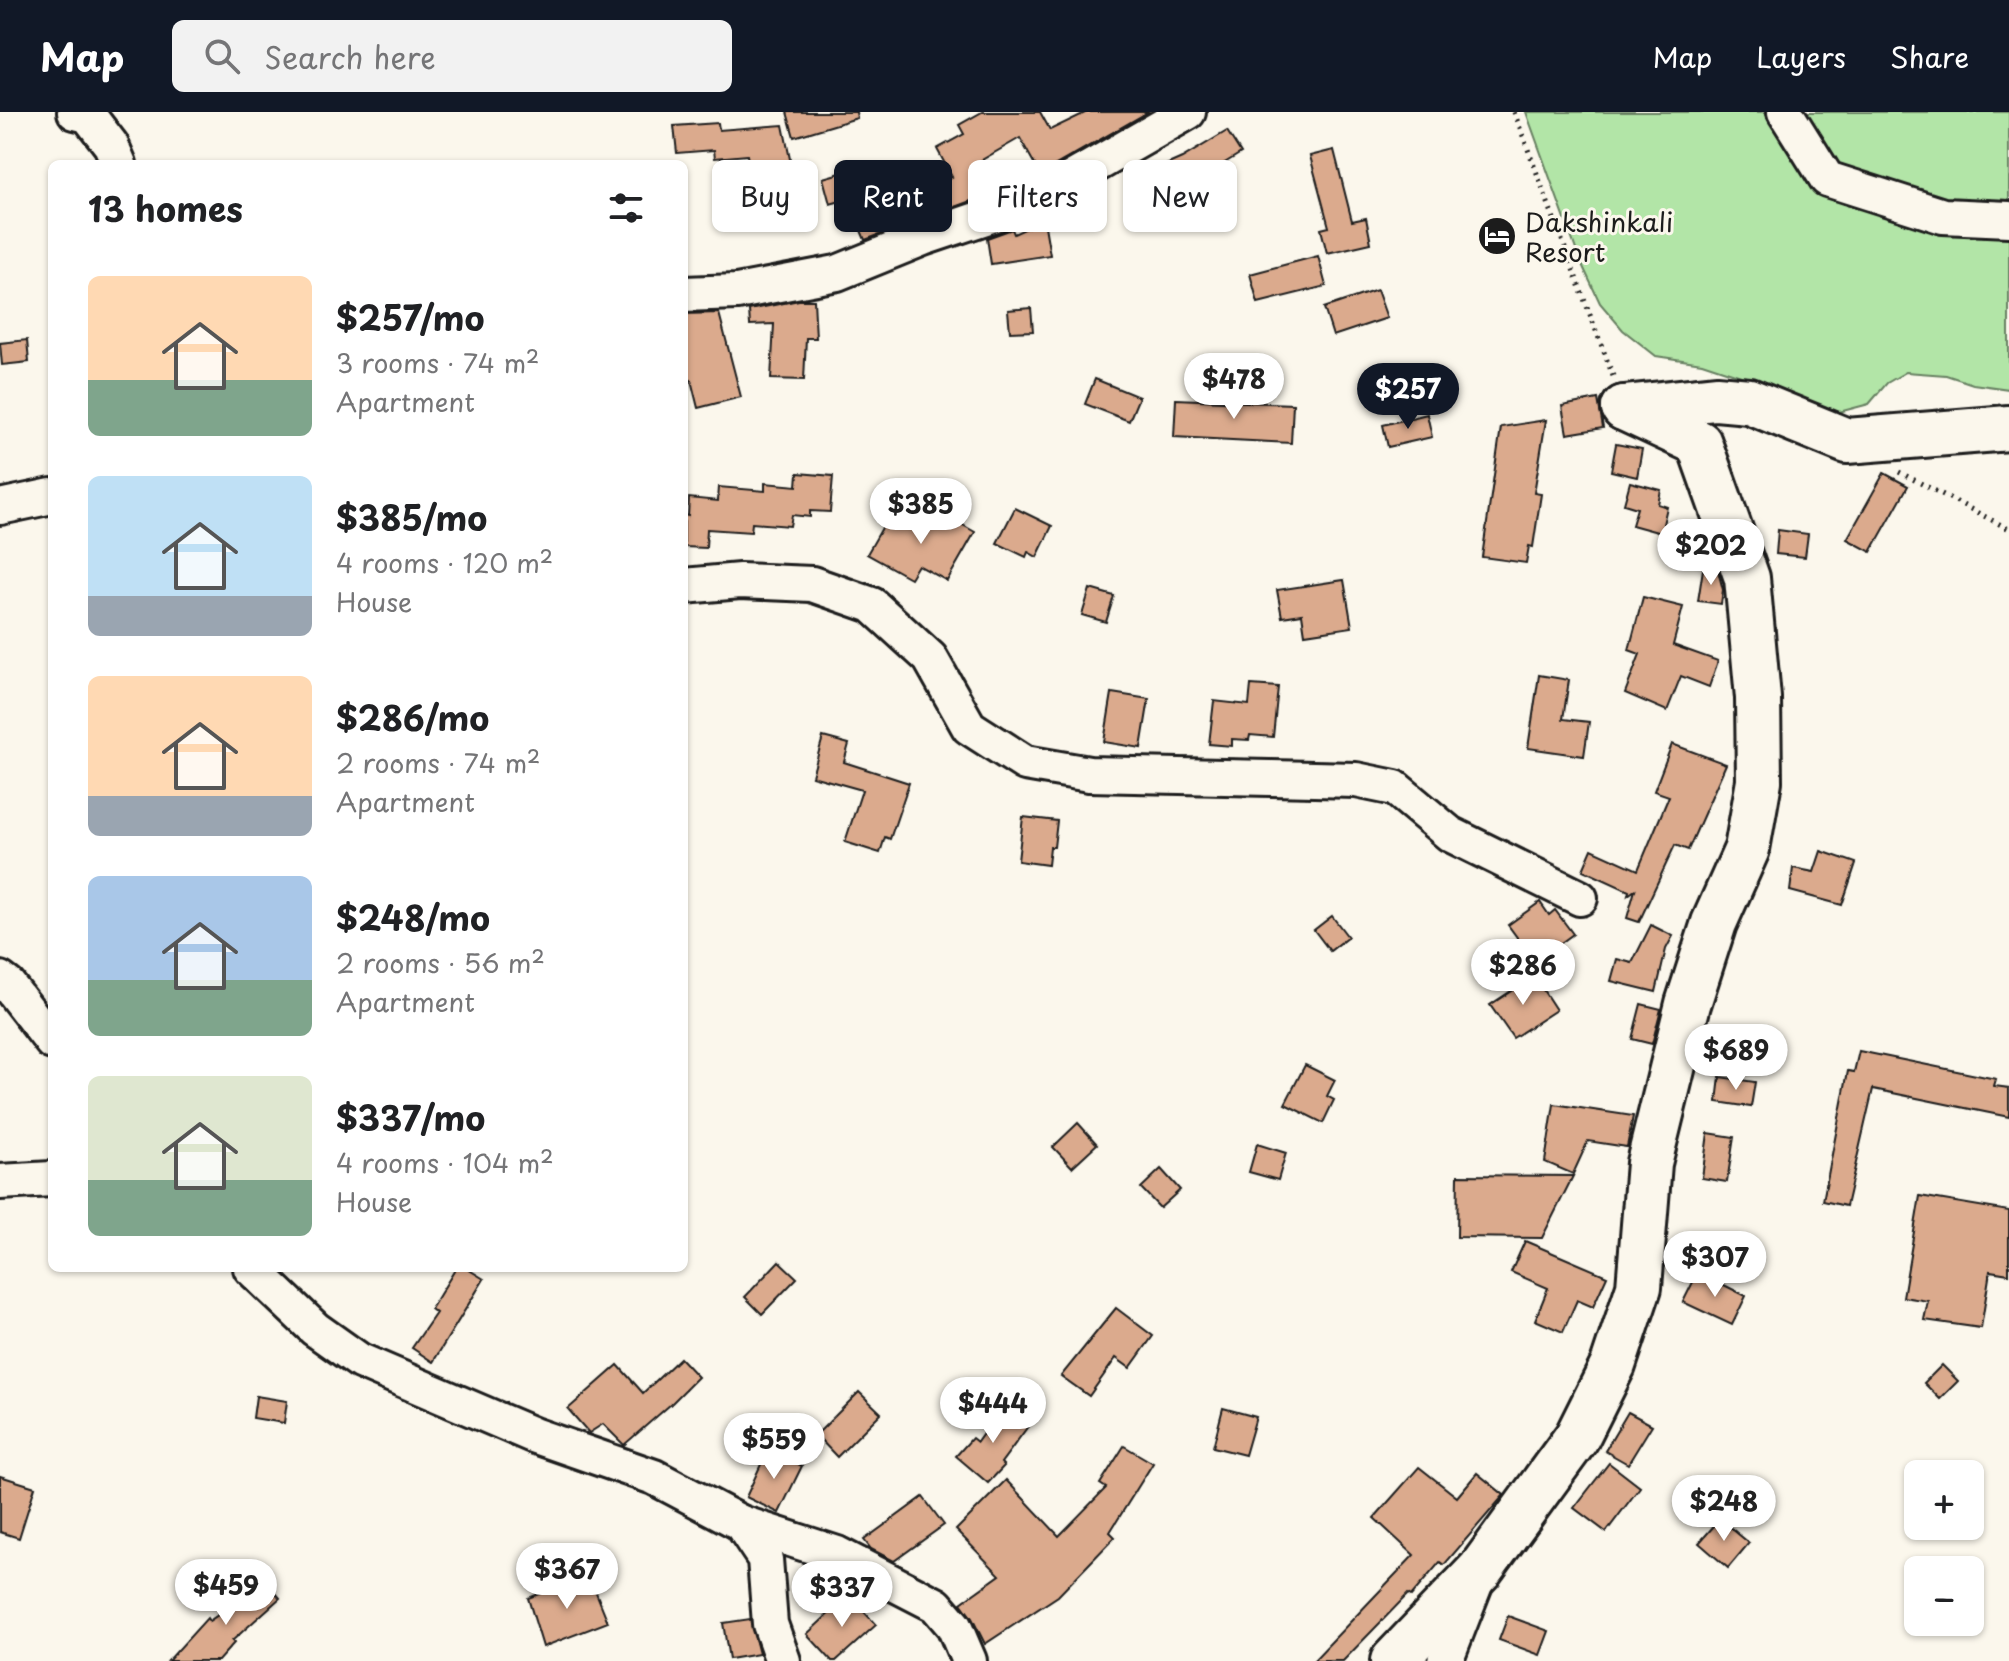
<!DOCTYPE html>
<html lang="en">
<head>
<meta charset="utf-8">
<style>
  :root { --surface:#fff; --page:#f2f2f2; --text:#202124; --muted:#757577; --accent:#111827 }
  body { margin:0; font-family:"Playpen Sans",sans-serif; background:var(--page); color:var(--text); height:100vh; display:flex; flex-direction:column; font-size:30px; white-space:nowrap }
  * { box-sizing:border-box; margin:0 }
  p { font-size:26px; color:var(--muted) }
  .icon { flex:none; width:44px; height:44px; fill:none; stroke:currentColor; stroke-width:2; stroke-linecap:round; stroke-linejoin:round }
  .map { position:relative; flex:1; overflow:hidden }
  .details { position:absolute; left:48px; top:48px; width:640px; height:1112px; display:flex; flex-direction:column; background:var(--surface); border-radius:12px; box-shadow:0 2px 6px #0004 }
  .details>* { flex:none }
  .hud { position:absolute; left:712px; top:48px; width:760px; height:72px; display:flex; gap:16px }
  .controls { position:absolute; left:1904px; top:1348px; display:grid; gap:16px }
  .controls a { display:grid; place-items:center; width:80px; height:80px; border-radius:12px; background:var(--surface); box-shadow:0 2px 6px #0004; font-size:40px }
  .price { position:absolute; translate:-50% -68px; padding:0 18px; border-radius:28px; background:#fff; color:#222; font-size:26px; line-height:52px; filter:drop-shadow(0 2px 4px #0008) }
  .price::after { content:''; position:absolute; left:50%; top:48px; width:24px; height:18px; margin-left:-12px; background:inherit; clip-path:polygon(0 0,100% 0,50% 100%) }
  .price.active { background:var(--accent); color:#fff }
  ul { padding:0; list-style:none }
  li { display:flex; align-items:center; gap:24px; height:200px; padding:0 40px }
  li span { display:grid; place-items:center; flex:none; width:224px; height:160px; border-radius:12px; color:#555 }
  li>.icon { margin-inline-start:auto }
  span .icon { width:96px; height:96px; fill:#fffc; stroke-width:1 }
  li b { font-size:34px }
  h2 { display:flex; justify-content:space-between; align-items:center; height:96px; padding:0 40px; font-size:34px }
  .pill { padding:0 28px; border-radius:12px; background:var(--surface); box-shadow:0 2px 6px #0004; font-size:28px; line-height:72px }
  .pill.active { background:var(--accent); color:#fff }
  header { display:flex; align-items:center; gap:48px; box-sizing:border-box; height:112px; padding:0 40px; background:var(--accent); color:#fff }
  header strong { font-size:38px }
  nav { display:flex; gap:44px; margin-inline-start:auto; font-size:28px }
  .search { width:560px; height:72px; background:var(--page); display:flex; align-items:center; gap:20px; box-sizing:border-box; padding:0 28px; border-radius:12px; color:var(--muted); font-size:30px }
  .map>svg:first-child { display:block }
</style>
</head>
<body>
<header>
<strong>Map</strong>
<div class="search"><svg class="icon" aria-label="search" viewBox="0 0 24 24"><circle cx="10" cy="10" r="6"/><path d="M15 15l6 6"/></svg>Search here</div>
<nav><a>Map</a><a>Layers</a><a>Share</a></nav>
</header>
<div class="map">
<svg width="2009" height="1549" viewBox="0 0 2009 1549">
  <rect width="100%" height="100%" fill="#fbf7ec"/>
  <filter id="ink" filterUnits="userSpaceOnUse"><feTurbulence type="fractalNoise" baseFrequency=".0125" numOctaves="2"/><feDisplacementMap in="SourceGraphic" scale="16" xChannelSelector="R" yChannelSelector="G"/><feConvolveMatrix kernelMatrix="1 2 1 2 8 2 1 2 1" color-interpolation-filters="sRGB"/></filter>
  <g filter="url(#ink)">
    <!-- green -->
    <path fill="#b2e5a7" stroke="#678062" stroke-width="2" d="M1526 0H2009V277L1973 272 1946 263 1906 260 1887 271 1869 292 1839 300 1797 291 1750 267 1702 251 1656 244 1623 218 1600 191 1579 146Z"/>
    <!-- building -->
    <g fill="#dbaa8d" stroke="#1c1c1c" stroke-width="2">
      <path d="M787 0H856L857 6 794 25Z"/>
      <path d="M982 0H1040L1050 18 1087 0H1148L1040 62 1020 26 975 52 987 83 865 128 848 87 830 92 823 66 858 56 861 66 874 62 883 94 952 65 937 37 964 22 959 13Z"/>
      <path d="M718 11 719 18 783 13 798 86 757 94 747 43 715 46 714 38 677 41 674 14Z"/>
      <path d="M1227 19 1241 41 1187 74 1188 76 1161 89 1148 61 1182 46Z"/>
      <path d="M1334 38 1352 109 1366 106 1371 131 1327 141 1321 117 1329 115 1310 44Z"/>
      <path d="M1044 108 1050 143 991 152 987 126 1012 117 1014 122Z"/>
      <path d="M1318 144 1326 174 1258 191 1250 162Z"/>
      <path d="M1377 178 1387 206 1333 224 1324 196Z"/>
      <path d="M799 188H814L816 226H806L804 268 771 267 774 212 750 213 749 198Z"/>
      <path d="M1031 196 1033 219 1010 220 1008 198Z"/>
      <path d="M719 201 741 285 698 296 691 268 684 270V202Z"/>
      <path d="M27 228 29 250 2 253 0 231Z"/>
      <path d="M1095 267 1139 285 1129 309 1085 292Z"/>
      <path d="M1176 287 1293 292 1291 331 1174 325Z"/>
      <path d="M1598 287 1603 316 1567 322 1562 294Z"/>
      <path d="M1427 302 1432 325 1388 335 1383 313Z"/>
      <path d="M1546 308 1534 381 1541 382 1533 435 1529 434 1526 451 1482 445 1501 315Z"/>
      <path d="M1616 332 1642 337 1637 365 1611 359Z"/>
      <path d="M798 361 833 364 830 400 810 399V405L792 403 790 414 752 411 751 420 707 417 706 436 684 435V403L688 404 689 386 718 389 719 375 765 379V371L797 374Z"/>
      <path d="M1884 361 1908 374 1871 440 1847 427Z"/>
      <path d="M1630 370 1661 378 1658 392 1667 395 1661 421 1632 413 1637 396 1624 392Z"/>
      <path d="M1015 396 1052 414 1037 445 1028 440 1026 445 997 431Z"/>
      <path d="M891 400 928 421 940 400 975 420 947 469 918 453 910 466 867 442Z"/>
      <path d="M1778 418 1808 422 1805 445 1776 442Z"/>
      <path d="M1703 457 1718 459 1723 478 1721 492 1698 489Z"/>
      <path d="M1344 468 1352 515 1305 522 1302 502 1282 505 1277 478Z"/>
      <path d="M1090 477 1114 484 1106 510 1082 503Z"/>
      <path d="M1643 485 1683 495 1673 533 1718 549 1709 575 1681 564 1667 599 1625 581 1640 542 1629 538Z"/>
      <path d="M1539 563 1569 568 1563 607 1589 610 1584 644 1528 636Z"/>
      <path d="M1251 573 1278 575 1273 625 1250 623 1249 628 1232 627V634L1209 632 1214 589 1249 593Z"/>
      <path d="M1112 581 1149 587 1141 636 1104 630Z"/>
      <path d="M823 625 849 632 844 650 909 671 890 727 885 725 880 741 845 730 862 678 812 664Z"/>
      <path d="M1672 632 1726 652 1688 738 1675 733 1639 810 1627 806 1635 778 1628 783 1629 779 1583 758 1592 737 1638 758 1669 684 1654 679Z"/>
      <path d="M1023 705 1057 709 1054 735H1050L1048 753 1018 749Z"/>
      <path d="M1821 739 1856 751 1842 793 1790 779 1793 756 1814 760Z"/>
      <path d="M1540 790 1549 803 1555 798 1573 822 1535 850 1508 813Z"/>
      <path d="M1332 804 1348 825 1330 839 1314 818Z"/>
      <path d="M1651 813 1673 824 1666 837 1656 880 1611 869 1617 847 1632 851Z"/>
      <path d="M1534 864 1556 898 1513 926 1490 893Z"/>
      <path d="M1641 892 1661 897 1652 932 1632 927Z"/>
      <path d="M1859 939 1996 967 1994 974 2009 976V1005L1873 977 1846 1094 1823 1089 1848 959 1854 960Z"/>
      <path d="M1305 953 1335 968 1327 984 1334 988 1323 1011 1285 992Z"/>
      <path d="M1720 965 1755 970 1751 995 1717 990Z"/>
      <path d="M1554 992 1633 1004 1627 1035 1588 1029 1573 1062 1545 1050Z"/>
      <path d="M1078 1011 1097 1032 1072 1055 1053 1035Z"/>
      <path d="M1708 1021 1734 1025 1727 1070 1702 1066Z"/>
      <path d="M1257 1032 1286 1041 1278 1068 1249 1060Z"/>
      <path d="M1161 1057 1180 1078 1160 1096 1141 1076Z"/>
      <path d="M1458 1063 1573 1064 1542 1126 1457 1125Z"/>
      <path d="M1920 1084 2009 1099V1162L1990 1159 1981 1216 1924 1208 1928 1189 1903 1185Z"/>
      <path d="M1525 1129 1607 1164 1593 1195 1577 1188 1563 1220 1535 1208 1548 1176 1511 1160Z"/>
      <path d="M779 1149 797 1166 762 1202 745 1185Z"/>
      <path d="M456 1156H466L484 1167 433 1250 412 1236 436 1201 431 1197Z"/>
      <path d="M1698 1160 1746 1184 1732 1213 1683 1190Z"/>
      <path d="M1116 1196 1153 1224 1130 1256 1116 1246 1089 1284 1061 1264Z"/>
      <path d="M680 1246 698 1265 671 1292 624 1333 603 1312 589 1321 568 1297 618 1253 643 1281Z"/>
      <path d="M1942 1253 1958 1269 1940 1287 1924 1271Z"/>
      <path d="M859 1280 881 1301 837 1345 816 1323Z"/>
      <path d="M256 1284 287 1289 284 1311 253 1306Z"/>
      <path d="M1003 1294 1029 1313 1001 1351 1004 1354 988 1371 956 1344 972 1326 977 1330Z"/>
      <path d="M1223 1296 1256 1305 1245 1343 1213 1335Z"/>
      <path d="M1628 1300 1652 1313 1628 1352 1605 1339Z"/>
      <path d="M1124 1334 1153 1351 1110 1420 1115 1425 1058 1484 985 1532 972 1506 961 1491 1000 1463 956 1418 1006 1368 1059 1424 1106 1376 1100 1372Z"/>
      <path d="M768 1337 802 1354 779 1401 746 1385Z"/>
      <path d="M1609 1351 1640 1375 1606 1420 1574 1396Z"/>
      <path d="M1419 1355 1457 1385 1477 1361 1504 1383 1444 1453 1440 1450 1411 1484 1408 1482 1343 1549H1313L1414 1443 1374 1406Z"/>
      <path d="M0 1364 35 1375 19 1426 0 1420Z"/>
      <path d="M923 1385 944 1413 894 1449 871 1437 864 1428Z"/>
      <path d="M1720 1407 1749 1431 1728 1456 1699 1431Z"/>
      <path d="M589 1463 608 1510 543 1535 528 1486Z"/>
      <path d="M264 1467 280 1486 232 1529 234 1531 218 1549H168L207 1506 209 1509 240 1488Z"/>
      <path d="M849 1483 876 1513 836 1549H832L807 1522Z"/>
      <path d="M1508 1504 1549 1519 1540 1543 1499 1528Z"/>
      <path d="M750 1507 759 1542 729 1547 723 1511Z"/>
    </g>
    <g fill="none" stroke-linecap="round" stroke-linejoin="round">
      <defs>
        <g id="minor">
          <path d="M75 0 88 3 111 33 119 52"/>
          <path d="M1785 0 1827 67 1943 104 2009 107"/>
          <path d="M684 182 737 180 837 161 923 126 1033 89 1188 0"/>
          <path d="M0 395 52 384"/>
          <path d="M684 474 740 469 812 472 872 493 930 546 969 615 1025 651 1089 662 1356 668 1395 676 1450 722 1580 786"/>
          <path d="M0 867 8 873 52 930"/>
          <path d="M0 1070 52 1067"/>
          <path d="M251 1156 315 1217 360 1249 533 1323 654 1365 741 1411 765 1447 770 1512 783 1549"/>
          <path d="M741 1411 837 1442 936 1493 954 1514 969 1549"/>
          <path d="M1445 1549 1477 1467"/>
        </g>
        <g id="secondary">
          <path d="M1624 296 1716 286 1749 289 1847 329 2009 316"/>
          <path d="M1393 1549 1480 1458 1577 1325 1613 1253 1639 1175 1649 1051 1688 892 1714 811 1747 737 1759 669 1758 586 1747 466 1699 331 1624 296"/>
        </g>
      </defs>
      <!-- minor casing -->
      <use href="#minor" stroke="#1c1c1c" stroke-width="40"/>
      <!-- secondary casing -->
      <use href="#secondary" stroke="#1c1c1c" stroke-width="50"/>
      <!-- path -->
      <g stroke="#1c1c1c" stroke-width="5" stroke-dasharray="2 6" stroke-linecap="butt">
        <path d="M1514 0 1613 264"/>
        <path d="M1899 360 2009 417"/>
      </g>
      <!-- minor -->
      <use href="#minor" stroke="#fbf7ec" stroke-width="34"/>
      <!-- secondary -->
      <use href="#secondary" stroke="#fbf7ec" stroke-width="44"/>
    </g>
  </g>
  <!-- icons -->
  <defs>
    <symbol id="hotel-disc" viewBox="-11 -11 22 22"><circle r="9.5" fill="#1c1c1c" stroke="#fbf7ec"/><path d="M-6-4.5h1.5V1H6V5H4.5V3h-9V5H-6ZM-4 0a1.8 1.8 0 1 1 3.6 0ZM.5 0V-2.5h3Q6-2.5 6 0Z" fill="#fff"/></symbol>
  </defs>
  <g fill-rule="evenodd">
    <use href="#hotel-disc" x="1475" y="102" width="44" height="44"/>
  </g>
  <g text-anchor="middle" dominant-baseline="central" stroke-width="6" stroke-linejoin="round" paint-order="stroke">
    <!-- poi labels -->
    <g font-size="26" fill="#1c1c1c" stroke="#fbf7ec" text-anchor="start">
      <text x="1525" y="109">Dakshinkali<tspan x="1525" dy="30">Resort</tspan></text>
    </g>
  </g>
</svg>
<div class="controls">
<a>+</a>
<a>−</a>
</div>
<b class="price" style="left:1234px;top:309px">$478</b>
<b class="price active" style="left:1408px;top:319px">$257</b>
<b class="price" style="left:921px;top:434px">$385</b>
<b class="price" style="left:1711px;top:475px">$202</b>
<b class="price" style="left:1523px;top:895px">$286</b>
<b class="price" style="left:1736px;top:980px">$689</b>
<b class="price" style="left:1715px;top:1187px">$307</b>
<b class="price" style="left:993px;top:1333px">$444</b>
<b class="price" style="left:774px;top:1369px">$559</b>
<b class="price" style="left:1724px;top:1431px">$248</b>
<b class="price" style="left:567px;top:1499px">$367</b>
<b class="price" style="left:226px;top:1515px">$459</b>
<b class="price" style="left:842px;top:1517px">$337</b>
<div class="hud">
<a class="pill">Buy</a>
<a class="pill active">Rent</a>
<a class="pill">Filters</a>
<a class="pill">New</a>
</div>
<section class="details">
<h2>13 homes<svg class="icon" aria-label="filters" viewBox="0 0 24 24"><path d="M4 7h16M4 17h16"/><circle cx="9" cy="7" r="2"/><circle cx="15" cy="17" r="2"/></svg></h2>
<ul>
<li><span style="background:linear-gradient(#ffd9b3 65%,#7fa58c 0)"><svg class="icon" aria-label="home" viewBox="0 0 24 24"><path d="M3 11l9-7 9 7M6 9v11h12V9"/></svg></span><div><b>$257/mo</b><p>3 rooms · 74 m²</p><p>Apartment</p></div></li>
<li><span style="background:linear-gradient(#bfe0f5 75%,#9aa5b1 0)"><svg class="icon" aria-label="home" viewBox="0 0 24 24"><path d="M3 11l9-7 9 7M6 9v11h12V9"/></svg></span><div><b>$385/mo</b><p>4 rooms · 120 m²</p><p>House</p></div></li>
<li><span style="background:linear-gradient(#ffd9b3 75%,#9aa5b1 0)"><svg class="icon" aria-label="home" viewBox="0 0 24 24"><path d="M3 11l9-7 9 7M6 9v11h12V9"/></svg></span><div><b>$286/mo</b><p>2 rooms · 74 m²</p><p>Apartment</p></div></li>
<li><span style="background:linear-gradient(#a9c7e8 65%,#7fa58c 0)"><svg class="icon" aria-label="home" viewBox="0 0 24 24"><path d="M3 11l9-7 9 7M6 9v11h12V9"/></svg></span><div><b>$248/mo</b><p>2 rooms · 56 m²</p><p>Apartment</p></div></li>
<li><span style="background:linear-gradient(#dfe7d0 65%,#7fa58c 0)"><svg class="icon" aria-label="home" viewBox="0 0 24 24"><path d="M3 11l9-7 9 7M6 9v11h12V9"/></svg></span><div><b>$337/mo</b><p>4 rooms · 104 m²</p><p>House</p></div></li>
</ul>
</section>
</div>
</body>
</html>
